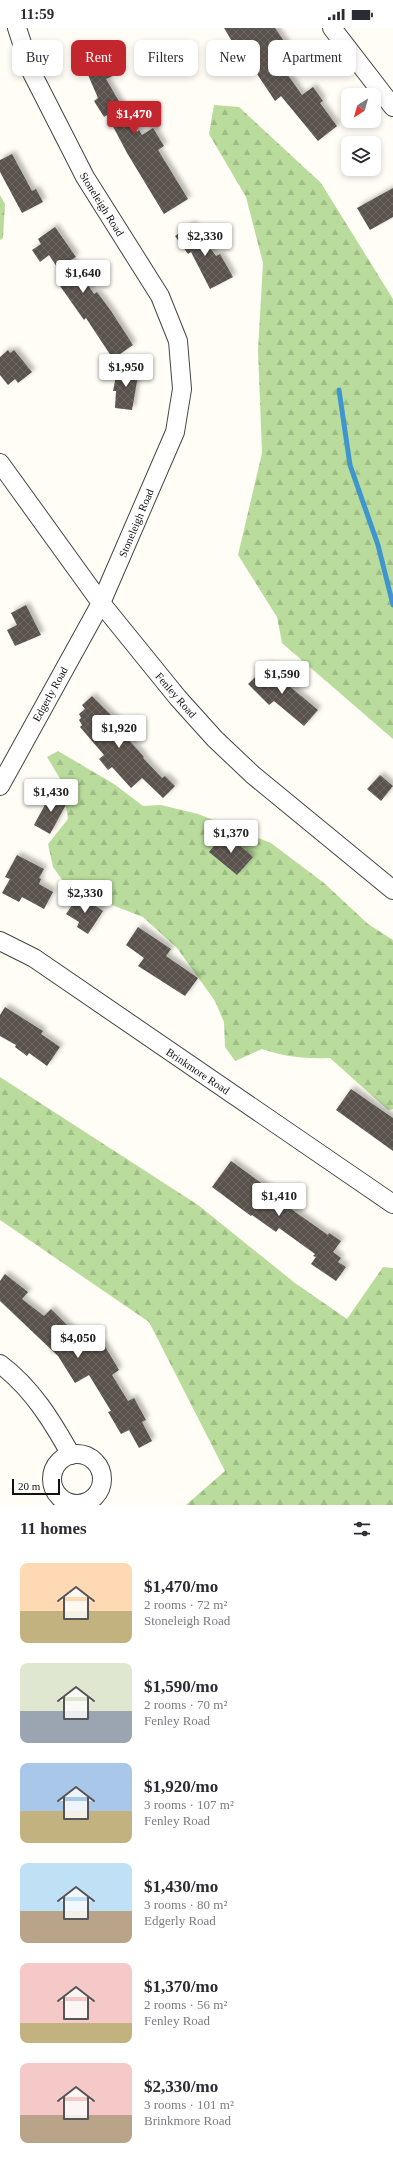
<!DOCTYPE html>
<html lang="en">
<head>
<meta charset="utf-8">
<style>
  :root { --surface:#fff; --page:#f2f2f3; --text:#2b2b33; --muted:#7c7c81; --accent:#c4262e }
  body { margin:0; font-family:"Times New Roman",serif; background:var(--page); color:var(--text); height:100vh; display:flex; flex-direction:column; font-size:15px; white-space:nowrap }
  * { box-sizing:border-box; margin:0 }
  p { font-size:13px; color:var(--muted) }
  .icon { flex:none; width:22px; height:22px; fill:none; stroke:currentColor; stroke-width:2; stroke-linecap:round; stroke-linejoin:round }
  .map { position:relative; height:1477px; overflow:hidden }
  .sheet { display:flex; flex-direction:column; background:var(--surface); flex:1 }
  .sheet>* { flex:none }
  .top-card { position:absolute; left:12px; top:12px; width:369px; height:36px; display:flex; gap:8px }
  .needle { width:26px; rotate:217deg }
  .buttons { position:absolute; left:341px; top:60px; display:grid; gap:8px }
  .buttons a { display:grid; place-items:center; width:40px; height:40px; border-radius:8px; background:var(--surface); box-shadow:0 2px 6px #0003; font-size:20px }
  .scale { position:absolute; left:12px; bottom:10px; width:48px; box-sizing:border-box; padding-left:4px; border:2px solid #111; border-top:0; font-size:11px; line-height:14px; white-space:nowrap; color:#111; -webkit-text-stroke:3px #fff; paint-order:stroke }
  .price { position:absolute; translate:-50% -34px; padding:0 9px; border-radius:4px; background:#fff; color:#222; font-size:13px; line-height:26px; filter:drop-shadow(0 1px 2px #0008) }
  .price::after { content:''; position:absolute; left:50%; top:24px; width:12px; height:9px; margin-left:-6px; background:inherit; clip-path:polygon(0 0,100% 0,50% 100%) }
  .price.active { background:var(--accent); color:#fff }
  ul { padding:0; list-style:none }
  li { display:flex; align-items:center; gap:12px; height:100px; padding:0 20px }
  li span { display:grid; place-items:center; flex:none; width:112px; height:80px; border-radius:8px; color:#555 }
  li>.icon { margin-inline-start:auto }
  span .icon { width:48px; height:48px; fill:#fffc; stroke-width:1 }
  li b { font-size:17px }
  h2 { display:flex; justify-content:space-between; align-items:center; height:48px; padding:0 20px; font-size:17px }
  .pill { padding:0 14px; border-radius:8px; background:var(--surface); box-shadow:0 2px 6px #0003; font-size:14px; line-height:36px }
  .pill.active { background:var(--accent); color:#fff }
  .status { display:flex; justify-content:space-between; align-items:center; height:28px; padding:0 20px; background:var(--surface); direction:ltr }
  .status svg { height:11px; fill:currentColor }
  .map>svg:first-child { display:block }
</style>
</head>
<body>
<div class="status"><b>11:59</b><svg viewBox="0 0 49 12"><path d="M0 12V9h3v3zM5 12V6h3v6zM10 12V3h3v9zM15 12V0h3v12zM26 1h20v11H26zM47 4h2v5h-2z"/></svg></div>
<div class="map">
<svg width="393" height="1477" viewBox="0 0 393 1477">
  <defs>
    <pattern id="forest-firs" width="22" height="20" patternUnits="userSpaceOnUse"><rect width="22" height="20" fill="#b9dc9c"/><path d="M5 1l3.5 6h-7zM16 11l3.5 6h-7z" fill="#9ebc85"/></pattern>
    <pattern id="building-cross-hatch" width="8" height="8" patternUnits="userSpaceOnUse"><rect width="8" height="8" fill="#5a524d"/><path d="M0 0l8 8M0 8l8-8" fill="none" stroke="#6d6662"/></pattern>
    <filter id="shadow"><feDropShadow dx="3.5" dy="-3.5" stdDeviation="2" flood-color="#0004"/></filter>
  </defs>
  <rect width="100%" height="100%" fill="#fffdf5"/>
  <!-- forest -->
  <g fill="url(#forest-firs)">
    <path d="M214 77 239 79 321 155 393 271V711L282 615 277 589 238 527 262 425 258 322 263 235 246 169 209 106Z"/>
    <path d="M0 167 5 176 3 210 0 212Z"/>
    <path d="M58 723 114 756 143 778 161 777 198 786 271 815 324 855 368 896 393 912V1081L388 1082 330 1030C306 1031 285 1029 262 1021L235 1033 225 1019 224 994 215 973 177 920 143 889 68 860 53 839 48 816 68 791 62 754 47 729Z"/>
    <path d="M0 1049 198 1177 295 1255 347 1291 383 1239 393 1240V1477H186L225 1443 149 1294 0 1192Z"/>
  </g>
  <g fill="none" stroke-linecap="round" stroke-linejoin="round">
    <!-- stream -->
    <path stroke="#3f96cf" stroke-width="5" d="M339 362 350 437 378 517 393 577"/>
  </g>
  <!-- building -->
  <g fill="url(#building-cross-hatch)" filter="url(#shadow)">
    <path d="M224 0H275L296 30 282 39 302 67 313 59 323 73 320 75 337 98 318 113 281 68 275 73 235 13 233 15Z"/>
    <path d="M98 17 104 32 114 27 122 44 106 51 137 104 139 102 142 107 153 100 164 118 158 122 188 171 164 186 127 125 107 87 104 89 94 73 98 70 85 40 90 38 84 24Z"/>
    <path d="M12 126 32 163 36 161 43 174 22 185 0 144V132Z"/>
    <path d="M393 160V189L370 202 357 180Z"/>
    <path d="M192 196 216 228 220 226 233 249 210 261 191 224 188 226 175 208Z"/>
    <path d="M55 199 76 229 71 232 94 266 97 264 111 283 133 317 113 331 86 290 84 292 60 258 67 254 49 227 40 234 32 222 41 216 38 211Z"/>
    <path d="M8 322 10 325 14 322 32 344 18 355 15 351 8 357 0 347V329Z"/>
    <path d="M118 338 139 342 132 382 115 380 116 363H113Z"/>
    <path d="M26 577 41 607 15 618 7 602 17 597 11 585Z"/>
    <path d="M268 637 272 642 275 639 291 655 288 657 318 682 304 698 274 673 269 677 248 656Z"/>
    <path d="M92 668 125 701 122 704 144 729 143 730 162 750 165 748 175 758 163 770 142 750 131 760 112 739 108 742 99 731 104 727 80 699 82 697 79 692 81 690 79 686 85 681 82 677Z"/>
    <path d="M380 747 393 758 381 773 367 761Z"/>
    <path d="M52 764 68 773 50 806 34 797Z"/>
    <path d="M225 805 253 829 237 847 209 824Z"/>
    <path d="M17 827 44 841 39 850 41 851 39 856 53 864 44 881 22 869 19 874 2 865 10 851 5 849Z"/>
    <path d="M79 867 103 883 88 906 77 899 79 894 66 886Z"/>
    <path d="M138 899 171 921 166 928 198 950 185 968 138 938 144 930 126 917Z"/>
    <path d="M5 979 43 1003 41 1006 60 1019 47 1038 29 1025 27 1028 15 1019 16 1017 0 1008V987Z"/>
    <path d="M351 1061 393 1090V1123L336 1082Z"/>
    <path d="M231 1133 271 1162 269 1164 292 1180 291 1181 328 1207 329 1205 341 1213 333 1224 341 1230 338 1234 346 1239 336 1253 311 1236 316 1229 313 1228 315 1226 279 1200 276 1204 252 1187 251 1188 212 1159Z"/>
    <path d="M5 1246 28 1264 22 1271 44 1288 51 1281 92 1322 103 1315 119 1342 112 1347 128 1373 134 1370 146 1392 142 1394 152 1413 139 1420 129 1402 121 1406 108 1384 111 1383 89 1347 75 1355 58 1328 0 1273V1253Z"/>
  </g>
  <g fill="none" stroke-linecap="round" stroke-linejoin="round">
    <defs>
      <g id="minor">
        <path d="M332 0 393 79"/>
        <path d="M0 435 101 575 178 670 215 711 253 747 393 862"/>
        <path d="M0 758 101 575 175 404 182 361 178 313 160 268 85 149 31 43 17 0"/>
        <path d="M0 913 34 930 393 1176"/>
        <path d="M0 1336C32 1360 52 1393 71 1427"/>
        <circle cx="77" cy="1451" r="25"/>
      </g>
    </defs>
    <!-- minor casing -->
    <use href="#minor" stroke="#444" stroke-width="20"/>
    <!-- minor -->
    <use href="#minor" stroke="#fff" stroke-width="18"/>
  </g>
  <g text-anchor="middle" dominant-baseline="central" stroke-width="4" stroke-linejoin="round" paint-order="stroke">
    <!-- street labels -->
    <g font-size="11" fill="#111" stroke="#fff">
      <text transform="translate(102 176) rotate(58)">Stoneleigh Road</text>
      <text transform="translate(136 495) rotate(-67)">Stoneleigh Road</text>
      <text transform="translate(50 666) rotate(-61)">Edgerly Road</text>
      <text transform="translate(176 667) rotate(49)">Fenley Road</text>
      <text transform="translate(198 1043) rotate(34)">Brinkmore Road</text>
    </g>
  </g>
</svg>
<div class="buttons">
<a><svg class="needle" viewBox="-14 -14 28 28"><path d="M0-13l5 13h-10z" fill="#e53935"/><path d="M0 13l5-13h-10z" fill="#7c7c81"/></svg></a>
<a><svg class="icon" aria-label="layers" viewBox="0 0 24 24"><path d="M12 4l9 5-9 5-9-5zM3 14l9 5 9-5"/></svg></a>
</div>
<div class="scale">20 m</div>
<b class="price active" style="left:134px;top:107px">$1,470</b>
<b class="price" style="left:205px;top:229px">$2,330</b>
<b class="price" style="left:83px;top:266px">$1,640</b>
<b class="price" style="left:126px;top:360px">$1,950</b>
<b class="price" style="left:282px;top:667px">$1,590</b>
<b class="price" style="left:119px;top:721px">$1,920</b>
<b class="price" style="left:51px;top:785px">$1,430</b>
<b class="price" style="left:231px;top:826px">$1,370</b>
<b class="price" style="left:85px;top:886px">$2,330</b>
<b class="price" style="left:279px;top:1189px">$1,410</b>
<b class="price" style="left:78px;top:1331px">$4,050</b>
<div class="top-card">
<a class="pill">Buy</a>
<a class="pill active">Rent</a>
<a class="pill">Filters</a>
<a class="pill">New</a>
<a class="pill">Apartment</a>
</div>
</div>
<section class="sheet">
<h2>11 homes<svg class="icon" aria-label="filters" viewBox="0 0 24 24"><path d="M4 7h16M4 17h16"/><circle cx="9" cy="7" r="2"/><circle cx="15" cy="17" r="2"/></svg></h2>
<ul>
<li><span style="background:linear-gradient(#ffd9b3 60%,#c2b280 0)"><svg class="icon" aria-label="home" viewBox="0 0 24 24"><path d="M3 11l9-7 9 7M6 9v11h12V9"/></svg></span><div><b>$1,470/mo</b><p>2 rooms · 72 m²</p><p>Stoneleigh Road</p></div></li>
<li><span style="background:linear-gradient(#dfe7d0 60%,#9aa5b1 0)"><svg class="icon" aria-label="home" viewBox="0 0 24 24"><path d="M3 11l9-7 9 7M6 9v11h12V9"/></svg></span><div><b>$1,590/mo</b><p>2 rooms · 70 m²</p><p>Fenley Road</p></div></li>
<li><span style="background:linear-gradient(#a9c7e8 60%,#c2b280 0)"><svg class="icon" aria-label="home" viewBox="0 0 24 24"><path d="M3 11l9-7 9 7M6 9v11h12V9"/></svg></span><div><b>$1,920/mo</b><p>3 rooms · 107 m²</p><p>Fenley Road</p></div></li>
<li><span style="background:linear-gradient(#bfe0f5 60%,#b9a48a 0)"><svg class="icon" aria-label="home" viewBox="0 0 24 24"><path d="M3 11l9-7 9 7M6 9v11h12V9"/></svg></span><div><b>$1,430/mo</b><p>3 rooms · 80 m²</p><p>Edgerly Road</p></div></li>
<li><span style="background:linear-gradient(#f6c9c9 75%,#c2b280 0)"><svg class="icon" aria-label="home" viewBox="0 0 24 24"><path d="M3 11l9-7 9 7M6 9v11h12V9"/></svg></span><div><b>$1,370/mo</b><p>2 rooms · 56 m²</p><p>Fenley Road</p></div></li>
<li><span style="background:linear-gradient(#f6c9c9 65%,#b9a48a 0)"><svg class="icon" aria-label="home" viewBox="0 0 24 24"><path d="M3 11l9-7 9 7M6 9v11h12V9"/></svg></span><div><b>$2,330/mo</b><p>3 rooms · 101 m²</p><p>Brinkmore Road</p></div></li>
</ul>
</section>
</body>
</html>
